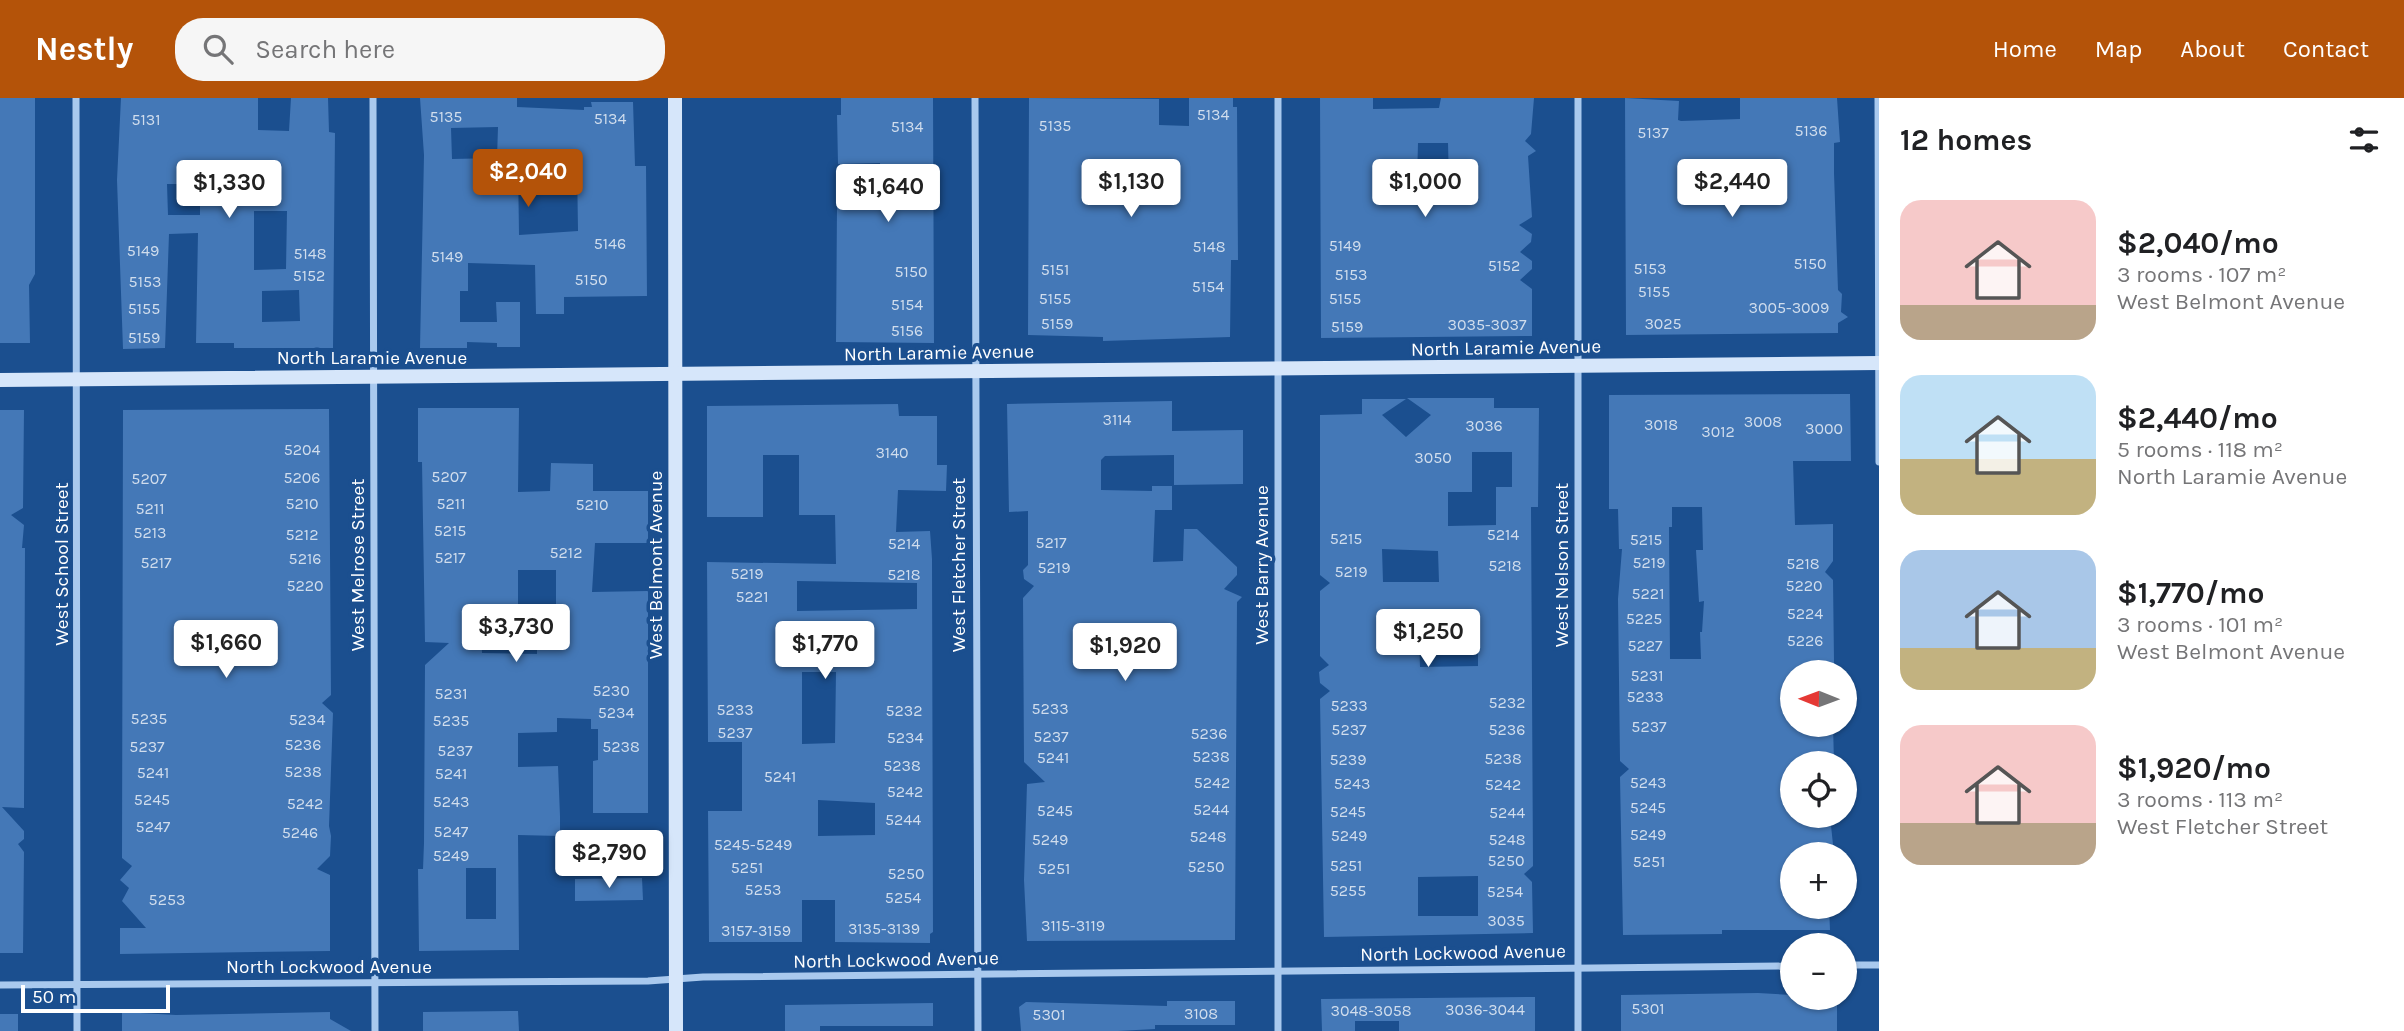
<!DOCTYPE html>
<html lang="en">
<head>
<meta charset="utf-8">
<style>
  :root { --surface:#fff; --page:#f6f6f6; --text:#202124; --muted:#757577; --accent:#b45309 }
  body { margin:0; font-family:Karla,sans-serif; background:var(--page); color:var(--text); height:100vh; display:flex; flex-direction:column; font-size:26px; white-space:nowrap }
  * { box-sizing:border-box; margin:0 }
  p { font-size:23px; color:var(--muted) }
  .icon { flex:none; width:38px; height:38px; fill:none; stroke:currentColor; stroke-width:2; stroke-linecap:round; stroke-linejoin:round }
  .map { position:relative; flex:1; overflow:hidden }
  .side { display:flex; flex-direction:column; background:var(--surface); width:525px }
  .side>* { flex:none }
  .needle { width:46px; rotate:271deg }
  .fabs { position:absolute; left:1780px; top:562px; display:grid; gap:14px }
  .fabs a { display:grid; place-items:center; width:77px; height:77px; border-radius:50%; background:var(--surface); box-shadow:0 2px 5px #0004; font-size:35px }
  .scale { position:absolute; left:21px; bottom:18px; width:149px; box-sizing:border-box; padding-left:7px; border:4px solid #fff; border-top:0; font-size:19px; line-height:24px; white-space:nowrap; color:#fff; -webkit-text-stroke:5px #1b4f8f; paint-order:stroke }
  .price { position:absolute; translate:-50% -60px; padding:0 16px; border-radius:7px; background:#fff; color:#222; font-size:23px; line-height:46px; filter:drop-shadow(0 2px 4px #0008) }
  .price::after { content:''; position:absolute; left:50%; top:42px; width:21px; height:16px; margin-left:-10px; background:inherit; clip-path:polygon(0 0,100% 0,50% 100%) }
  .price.active { background:var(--accent); color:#fff }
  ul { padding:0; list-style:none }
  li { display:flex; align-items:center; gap:21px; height:175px; padding:0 21px }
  li span { display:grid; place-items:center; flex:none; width:196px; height:140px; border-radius:21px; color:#555 }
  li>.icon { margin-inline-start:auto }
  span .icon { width:84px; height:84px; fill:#fffc; stroke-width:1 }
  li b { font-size:30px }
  h2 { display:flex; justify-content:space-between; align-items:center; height:84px; padding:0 21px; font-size:30px }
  header { display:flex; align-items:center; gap:42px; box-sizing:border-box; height:98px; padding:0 35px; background:var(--accent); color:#fff }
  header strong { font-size:33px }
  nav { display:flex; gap:38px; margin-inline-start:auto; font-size:24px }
  .search { width:490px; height:63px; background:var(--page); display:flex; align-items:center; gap:18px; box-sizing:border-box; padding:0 24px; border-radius:28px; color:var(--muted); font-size:26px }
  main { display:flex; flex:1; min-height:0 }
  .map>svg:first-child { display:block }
</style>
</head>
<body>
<header>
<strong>Nestly</strong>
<div class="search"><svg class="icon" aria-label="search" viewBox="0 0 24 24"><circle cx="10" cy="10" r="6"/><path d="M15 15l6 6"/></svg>Search here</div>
<nav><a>Home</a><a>Map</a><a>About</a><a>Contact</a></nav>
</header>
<main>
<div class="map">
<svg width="1879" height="933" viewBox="0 0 1879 933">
  <rect width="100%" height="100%" fill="#1b4f8f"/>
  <!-- building -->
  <g fill="#4478b7" fill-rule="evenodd">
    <path d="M0 0H35V176L29 187 30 245H0Z"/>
    <path d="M121 0H258V32L289 33 291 0H328L329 34 335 35 333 250H234V245H196L198 135 169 136 165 250 123 251 117 82ZM167 86H200V117H168ZM254 113H287L286 171 254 172ZM299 192 300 223 262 224V193Z"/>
    <path d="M420 0H517V9L584 12V9H592L591 4H633L635 68H646L647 198 564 199V216H536L535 167 468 165V193H460V224H497L496 204H520V249H497V245L467 244V250H420L424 57ZM498 29 497 60 452 61 451 30ZM518 65 577 66 578 133 519 137Z"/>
    <path d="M841 0H933L934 245 836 244 837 109 882 106 880 65 838 66 837 17H841Z"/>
    <path d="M1029 0 1159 1V27L1189 28V0H1233V9H1237L1238 162H1231L1230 239 1103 243V239L1028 237Z"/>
    <path d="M1320 0H1373V11L1439 10 1441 0H1534L1531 36 1525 43 1536 53 1528 58 1532 119 1519 127 1532 136 1531 144 1520 154 1532 163V171L1520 182 1532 191V238L1321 240ZM1418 45H1448L1449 85H1417Z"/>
    <path d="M1625 0 1679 3 1678 22 1681 23 1740 21V0H1837L1840 44 1834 45V75L1838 192 1842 196 1841 214 1848 219 1838 225V235L1626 237Z"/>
    <path d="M1850 296 1851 363H1793L1795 427 1833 426V463L1825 474 1833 482 1834 563V574H1792V626H1833L1834 665H1792V718H1830L1834 756H1792V808H1829L1830 832H1722V836L1623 837 1620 679 1629 671 1620 663 1618 501 1622 451H1619L1618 411H1609V297ZM1672 409H1702L1703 452H1696L1699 504 1704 503 1702 534H1700L1701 561H1670L1669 429H1672Z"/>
    <path d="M1407 300H1494V310H1539L1538 409H1531L1533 768 1524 776 1532 784 1533 835 1324 839 1320 601 1330 593 1320 585 1319 574 1329 567 1320 558V493L1330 485 1320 477V317L1362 316V301H1406L1382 317 1406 339 1431 317ZM1472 354H1512V389H1496V427L1448 428V394H1472ZM1382 451 1438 453 1439 484H1383ZM1419 534H1478V568L1420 569ZM1478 778V818H1418V779Z"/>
    <path d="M1172 303V333L1243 332V386L1174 387V357L1105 358 1101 362V392L1152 393V388H1172V412H1155L1153 464 1183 463 1184 431H1197L1237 469V477L1224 491 1242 499 1237 504 1235 842 1027 843 1024 782 1027 686 1045 684 1024 664 1023 500 1034 488 1024 481 1023 472 1028 467V413L1009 414 1007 306Z"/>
    <path d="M898 306 899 318H937V367H947L946 393 898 392 896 434 930 433 932 461 933 834 930 836V845L835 844V802H802V844H709L708 713H742V644H708L707 464 836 466 835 417H799V357H763V419H707V308ZM797 483 917 485V511L797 513ZM802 574H836L835 645 802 646ZM818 702 875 705V737L818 738Z"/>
    <path d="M418 310H519L518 394 550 393 551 365 593 366V393H648V445H595L592 494 648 493V715H593V663L598 662V631H591V621L557 620V634L518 635V669L558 668 560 718V738L518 737 519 852 419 853 418 771H423L424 745 425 567 449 545 425 544 422 364H418ZM518 472H556V507H537V556L482 555 481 519H518ZM466 770H496V821H466Z"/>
    <path d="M329 311 331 597 322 605 333 615 329 728 331 738 330 758 317 771 330 777V853L120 856V830H146L122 803 129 790 120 782 132 768 122 760 123 312Z"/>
    <path d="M0 312H24L23 410 11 417 24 427 22 450H25L24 710 2 709 24 733V741L18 746 24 754 23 855H0Z"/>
    <path d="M642 780 643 802 575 803V781Z"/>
    <path d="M1758 895 1792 897V900H1837V933H1621V897Z"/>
    <path d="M1535 899V933H1399V923H1355V933H1322L1321 901Z"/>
    <path d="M1167 903H1235V927H1155V931L1118 933H1021L1019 909 1026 904 1167 908Z"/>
    <path d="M933 905V928H820V933H785V907Z"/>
    <path d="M518 913 519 933H423V914Z"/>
    <path d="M122 914 176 917 330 914V921L351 933H122Z"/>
    <rect x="0" y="916" width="18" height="17"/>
  </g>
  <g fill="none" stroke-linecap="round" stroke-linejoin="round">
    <!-- street -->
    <g stroke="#a9c9ee" stroke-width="7">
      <path d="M76 0 77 933"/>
      <path d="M373 0 375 933"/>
      <path d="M975 0 978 933"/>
      <path d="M1278 0V933"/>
      <path d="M1578 0V933"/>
      <path d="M1878 0 1879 364"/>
      <path d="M1844 867H1879"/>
      <path d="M0 887 648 883 703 879 1792 868"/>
    </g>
    <!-- secondary -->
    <g stroke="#d6e6fa" stroke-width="14">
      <path d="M675 0 676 933"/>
      <path d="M0 282 1879 265"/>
    </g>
  </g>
  <g text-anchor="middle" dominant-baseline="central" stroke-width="7" stroke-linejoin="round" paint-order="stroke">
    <!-- number labels -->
    <g font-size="16" fill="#d0dded">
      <text x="1213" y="16">5134</text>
      <text x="446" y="18">5135</text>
      <text x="610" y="20">5134</text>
      <text x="146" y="21">5131</text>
      <text x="1055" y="27">5135</text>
      <text x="907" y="28">5134</text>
      <text x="1811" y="32">5136</text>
      <text x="1653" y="34">5137</text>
      <text x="610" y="145">5146</text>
      <text x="1345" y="147">5149</text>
      <text x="1209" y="148">5148</text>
      <text x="143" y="152">5149</text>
      <text x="310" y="155">5148</text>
      <text x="447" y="158">5149</text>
      <text x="1810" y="165">5150</text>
      <text x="1504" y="167">5152</text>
      <text x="1650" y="170">5153</text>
      <text x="1055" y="171">5151</text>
      <text x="911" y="173">5150</text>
      <text x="1351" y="176">5153</text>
      <text x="309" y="177">5152</text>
      <text x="591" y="181">5150</text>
      <text x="145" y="183">5153</text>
      <text x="1208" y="188">5154</text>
      <text x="1654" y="193">5155</text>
      <text x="1055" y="200">5155</text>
      <text x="1345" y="200">5155</text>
      <text x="907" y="206">5154</text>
      <text x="1789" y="209">3005-3009</text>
      <text x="144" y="210">5155</text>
      <text x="1057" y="225">5159</text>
      <text x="1663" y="225">3025</text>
      <text x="1487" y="226">3035-3037</text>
      <text x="1347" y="228">5159</text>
      <text x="907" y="232">5156</text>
      <text x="144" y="239">5159</text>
      <text x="1117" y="321">3114</text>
      <text x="1763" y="323">3008</text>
      <text x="1661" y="326">3018</text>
      <text x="1484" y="327">3036</text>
      <text x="1824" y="330">3000</text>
      <text x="1718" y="333">3012</text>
      <text x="302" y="351">5204</text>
      <text x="892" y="354">3140</text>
      <text x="1433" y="359">3050</text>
      <text x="449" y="378">5207</text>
      <text x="302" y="379">5206</text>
      <text x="149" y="380">5207</text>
      <text x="302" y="405">5210</text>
      <text x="451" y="405">5211</text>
      <text x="592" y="406">5210</text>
      <text x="150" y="410">5211</text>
      <text x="450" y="432">5215</text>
      <text x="150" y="434">5213</text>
      <text x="302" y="436">5212</text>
      <text x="1503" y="436">5214</text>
      <text x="1346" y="440">5215</text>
      <text x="1646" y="441">5215</text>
      <text x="1051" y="444">5217</text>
      <text x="904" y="445">5214</text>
      <text x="566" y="454">5212</text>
      <text x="450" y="459">5217</text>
      <text x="305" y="460">5216</text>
      <text x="156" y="464">5217</text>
      <text x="1649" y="464">5219</text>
      <text x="1803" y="465">5218</text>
      <text x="1505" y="467">5218</text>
      <text x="1054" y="469">5219</text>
      <text x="1351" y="473">5219</text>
      <text x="747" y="475">5219</text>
      <text x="904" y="476">5218</text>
      <text x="305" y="487">5220</text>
      <text x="1804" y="487">5220</text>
      <text x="1648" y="495">5221</text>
      <text x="752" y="498">5221</text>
      <text x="1805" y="515">5224</text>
      <text x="1644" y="520">5225</text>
      <text x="1805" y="542">5226</text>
      <text x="1645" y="547">5227</text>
      <text x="1647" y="577">5231</text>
      <text x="611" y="592">5230</text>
      <text x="451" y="595">5231</text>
      <text x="1645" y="598">5233</text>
      <text x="1507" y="604">5232</text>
      <text x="1349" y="607">5233</text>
      <text x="1050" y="610">5233</text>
      <text x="735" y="611">5233</text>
      <text x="904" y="612">5232</text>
      <text x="616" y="614">5234</text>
      <text x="149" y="620">5235</text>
      <text x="307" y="621">5234</text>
      <text x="451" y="622">5235</text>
      <text x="1649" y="628">5237</text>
      <text x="1349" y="631">5237</text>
      <text x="1507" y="631">5236</text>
      <text x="735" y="634">5237</text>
      <text x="1209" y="635">5236</text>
      <text x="1051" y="638">5237</text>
      <text x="905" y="639">5234</text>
      <text x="303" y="646">5236</text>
      <text x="147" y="648">5237</text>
      <text x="621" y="648">5238</text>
      <text x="455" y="652">5237</text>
      <text x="1211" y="658">5238</text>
      <text x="1053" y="659">5241</text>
      <text x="1503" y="660">5238</text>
      <text x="1348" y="661">5239</text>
      <text x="902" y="667">5238</text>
      <text x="303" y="673">5238</text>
      <text x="153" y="674">5241</text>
      <text x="451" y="675">5241</text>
      <text x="780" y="678">5241</text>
      <text x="1212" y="684">5242</text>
      <text x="1648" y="684">5243</text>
      <text x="1352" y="685">5243</text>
      <text x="1503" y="686">5242</text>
      <text x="905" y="693">5242</text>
      <text x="152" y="701">5245</text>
      <text x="451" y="703">5243</text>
      <text x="305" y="705">5242</text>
      <text x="1648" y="709">5245</text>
      <text x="1211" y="711">5244</text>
      <text x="1055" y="712">5245</text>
      <text x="1348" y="713">5245</text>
      <text x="1507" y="714">5244</text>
      <text x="903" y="721">5244</text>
      <text x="153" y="728">5247</text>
      <text x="451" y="733">5247</text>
      <text x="300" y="734">5246</text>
      <text x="1648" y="736">5249</text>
      <text x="1349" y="737">5249</text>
      <text x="1208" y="738">5248</text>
      <text x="1050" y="741">5249</text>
      <text x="1507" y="741">5248</text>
      <text x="753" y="746">5245-5249</text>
      <text x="451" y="757">5249</text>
      <text x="1506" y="762">5250</text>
      <text x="1649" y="763">5251</text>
      <text x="1346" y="767">5251</text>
      <text x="1206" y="768">5250</text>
      <text x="747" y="769">5251</text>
      <text x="1054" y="770">5251</text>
      <text x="906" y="775">5250</text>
      <text x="763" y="791">5253</text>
      <text x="1348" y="792">5255</text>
      <text x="1505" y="793">5254</text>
      <text x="903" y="799">5254</text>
      <text x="167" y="801">5253</text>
      <text x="1506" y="822">3035</text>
      <text x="1073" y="827">3115-3119</text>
      <text x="884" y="830">3135-3139</text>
      <text x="756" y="832">3157-3159</text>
      <text x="1648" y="910">5301</text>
      <text x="1485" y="911">3036-3044</text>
      <text x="1371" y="912">3048-3058</text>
      <text x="1201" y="915">3108</text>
      <text x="1049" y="916">5301</text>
    </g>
    <!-- street labels -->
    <g font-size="19" fill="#fff" stroke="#1b4f8f">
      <text transform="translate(1506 250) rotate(-1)">North Laramie Avenue</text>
      <text transform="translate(939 255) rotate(-1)">North Laramie Avenue</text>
      <text x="372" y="260">North Laramie Avenue</text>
      <text transform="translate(62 466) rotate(-90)">West School Street</text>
      <text transform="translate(358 467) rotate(-90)">West Melrose Street</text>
      <text transform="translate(656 467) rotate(-90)">West Belmont Avenue</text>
      <text transform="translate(959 467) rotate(-90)">West Fletcher Street</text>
      <text transform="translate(1262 467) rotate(-90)">West Barry Avenue</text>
      <text transform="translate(1562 467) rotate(-90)">West Nelson Street</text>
      <text transform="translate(1463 855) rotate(-1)">North Lockwood Avenue</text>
      <text transform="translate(896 862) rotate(-1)">North Lockwood Avenue</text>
      <text x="329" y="869">North Lockwood Avenue</text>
    </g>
  </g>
</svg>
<div class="fabs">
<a><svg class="needle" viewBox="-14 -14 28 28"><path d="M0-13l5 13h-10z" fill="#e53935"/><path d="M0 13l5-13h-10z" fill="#757577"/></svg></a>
<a><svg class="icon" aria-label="locate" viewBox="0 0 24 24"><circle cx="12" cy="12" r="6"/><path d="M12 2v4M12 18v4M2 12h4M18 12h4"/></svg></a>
<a>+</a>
<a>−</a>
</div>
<div class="scale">50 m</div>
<b class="price active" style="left:528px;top:111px">$2,040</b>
<b class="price" style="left:1131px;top:121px">$1,130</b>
<b class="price" style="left:1425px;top:121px">$1,000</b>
<b class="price" style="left:1732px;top:121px">$2,440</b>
<b class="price" style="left:229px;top:122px">$1,330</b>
<b class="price" style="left:888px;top:126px">$1,640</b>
<b class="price" style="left:516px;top:566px">$3,730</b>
<b class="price" style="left:1428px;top:571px">$1,250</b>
<b class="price" style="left:226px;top:582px">$1,660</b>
<b class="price" style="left:825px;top:583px">$1,770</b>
<b class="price" style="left:1125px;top:585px">$1,920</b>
<b class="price" style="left:609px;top:792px">$2,790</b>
</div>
<section class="side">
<h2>12 homes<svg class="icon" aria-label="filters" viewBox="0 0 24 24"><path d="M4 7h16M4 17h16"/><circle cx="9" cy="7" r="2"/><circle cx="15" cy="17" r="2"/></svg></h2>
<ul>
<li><span style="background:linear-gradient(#f6c9c9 75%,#b9a48a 0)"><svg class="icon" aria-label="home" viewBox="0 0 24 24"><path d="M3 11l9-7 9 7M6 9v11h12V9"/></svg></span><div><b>$2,040/mo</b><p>3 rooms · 107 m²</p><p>West Belmont Avenue</p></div></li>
<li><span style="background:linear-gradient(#bfe0f5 60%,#c2b280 0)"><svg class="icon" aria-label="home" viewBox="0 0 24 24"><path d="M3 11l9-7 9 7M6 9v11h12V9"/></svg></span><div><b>$2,440/mo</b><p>5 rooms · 118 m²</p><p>North Laramie Avenue</p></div></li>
<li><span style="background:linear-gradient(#a9c7e8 70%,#c2b280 0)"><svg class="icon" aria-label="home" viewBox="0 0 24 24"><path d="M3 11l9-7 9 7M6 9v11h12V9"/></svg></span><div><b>$1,770/mo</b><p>3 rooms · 101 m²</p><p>West Belmont Avenue</p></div></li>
<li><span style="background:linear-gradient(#f6c9c9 70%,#b9a48a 0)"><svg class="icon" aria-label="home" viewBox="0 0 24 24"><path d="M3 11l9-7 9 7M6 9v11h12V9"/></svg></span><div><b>$1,920/mo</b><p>3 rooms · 113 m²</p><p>West Fletcher Street</p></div></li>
</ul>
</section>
</main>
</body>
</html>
